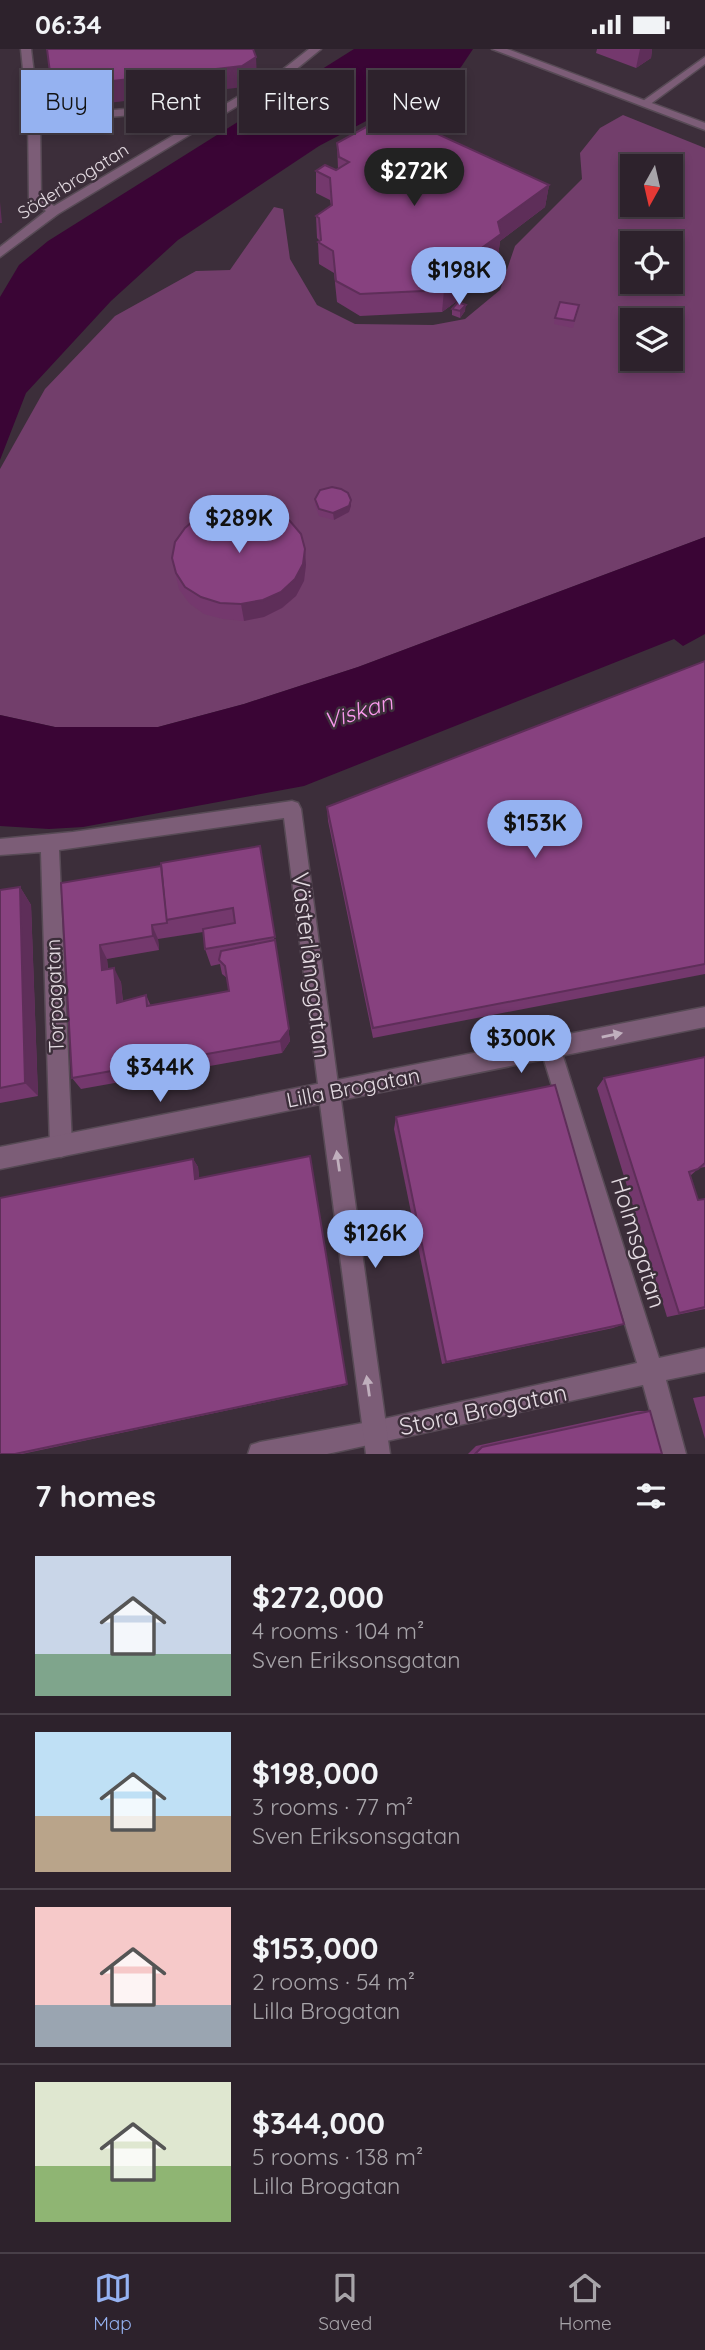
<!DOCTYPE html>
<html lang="en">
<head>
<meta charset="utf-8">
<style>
  :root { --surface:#2d222c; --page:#352a34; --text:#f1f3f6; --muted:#a7a4a9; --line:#483f48; --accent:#95b2f1 }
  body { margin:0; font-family:Quicksand,sans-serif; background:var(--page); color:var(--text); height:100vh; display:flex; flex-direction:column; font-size:26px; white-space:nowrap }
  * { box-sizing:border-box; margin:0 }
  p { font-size:23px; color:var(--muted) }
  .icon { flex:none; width:38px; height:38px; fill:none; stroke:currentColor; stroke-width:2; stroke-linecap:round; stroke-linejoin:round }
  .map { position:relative; height:1405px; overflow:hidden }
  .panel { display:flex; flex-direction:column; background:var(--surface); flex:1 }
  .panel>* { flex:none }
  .top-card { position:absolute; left:21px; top:21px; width:663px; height:63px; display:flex; gap:14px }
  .needle { width:46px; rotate:188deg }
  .buttons { position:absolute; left:620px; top:105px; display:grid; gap:14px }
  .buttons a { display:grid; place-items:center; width:63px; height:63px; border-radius:0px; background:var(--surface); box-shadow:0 4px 10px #0003,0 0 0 2px var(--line); font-size:35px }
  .price { position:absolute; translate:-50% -60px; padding:0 16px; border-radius:24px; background:var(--accent); color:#111; font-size:23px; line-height:46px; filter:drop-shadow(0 2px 4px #0008) }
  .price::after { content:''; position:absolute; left:50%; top:42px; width:21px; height:16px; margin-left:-10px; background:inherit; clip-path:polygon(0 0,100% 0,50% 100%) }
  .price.current { background:#222; color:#fff }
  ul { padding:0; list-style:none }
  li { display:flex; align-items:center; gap:21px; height:175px; padding:0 35px }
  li+li { border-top:2px solid var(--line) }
  li span { display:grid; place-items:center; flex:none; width:196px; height:140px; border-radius:0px; color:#555 }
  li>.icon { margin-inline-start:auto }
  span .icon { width:84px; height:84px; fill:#fffc; stroke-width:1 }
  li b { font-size:30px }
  h2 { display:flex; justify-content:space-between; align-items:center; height:84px; padding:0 35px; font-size:30px }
  .pill { padding:0 24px; border-radius:0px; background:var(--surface); box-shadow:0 4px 10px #0003,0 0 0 2px var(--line); font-size:24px; line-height:63px }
  .pill.current { background:var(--accent); color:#111 }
  .status { display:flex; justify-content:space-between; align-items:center; height:49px; padding:0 35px; background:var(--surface); direction:ltr }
  .status svg { height:19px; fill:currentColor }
  .tab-bar { display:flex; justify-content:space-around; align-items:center; height:98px; border-top:2px solid var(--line); background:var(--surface); font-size:19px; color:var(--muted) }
  .tab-bar a { display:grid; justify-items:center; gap:4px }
  .tab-bar .current { color:var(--accent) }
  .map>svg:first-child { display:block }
</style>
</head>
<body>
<div class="status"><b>06:34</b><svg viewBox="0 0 49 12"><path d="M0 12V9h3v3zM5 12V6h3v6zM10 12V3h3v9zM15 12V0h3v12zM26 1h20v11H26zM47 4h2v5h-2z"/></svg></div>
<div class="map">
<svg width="705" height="1405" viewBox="0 0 705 1405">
  <rect width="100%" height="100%" fill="#3c2e3a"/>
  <!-- green -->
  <path fill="#723e6b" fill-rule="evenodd" d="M623 66 705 99V488L358 618 244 655 158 678H55L0 666V420L45 340 115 267 196 222 230 221 274 158 283 160 290 210 317 256 355 275 433 276 465 270 500 241 515 197 582 130 580 104 600 79ZM632 117H670V156H632ZM632 194H670V233H632ZM632 271H670V310H632Z"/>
  <!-- water -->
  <g fill="#3a0535">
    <path d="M354 0H473L461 18 418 58 402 53 319 97 178 191 111 252 26 344 0 411V248L19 216 48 192Z"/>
    <path d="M705 488V585L683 597 674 590 304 737 83 778 49 780 0 777V666L55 678H158L244 655 358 618Z"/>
  </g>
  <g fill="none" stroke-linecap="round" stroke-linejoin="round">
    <defs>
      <path id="service" d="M705 8V15L649 56H643V52Z"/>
      <g id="pedestrian">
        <path d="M292 752 298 754 301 760 339 1043 336 1050 329 1053 322 1050 319 1043 284 769 59 801 72 1097 69 1105 61 1108 53 1105 50 1097 41 803 0 806V790L73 783Z"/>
        <path d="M550 988 557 991 560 998 659 1309 705 1299V1323L666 1331 686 1405H662L643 1336 327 1405H248L251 1396 260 1393 374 1372 637 1314 540 998 543 991Z"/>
      </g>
      <g id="minor">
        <path d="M21 0H31L39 67 213 53 224 56 281 22 309 0H321L289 26 58 165 0 208V198L46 162 29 149 28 71ZM212 59 216 61 54 157 41 148 40 74Z"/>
        <path d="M705 958V978L341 1051 390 1405H366L320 1055 0 1120V1098Z"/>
      </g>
      <path id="tertiary" d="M492 0H507L705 74V81Z"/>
    </defs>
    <!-- service casing -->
    <use href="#service" stroke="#574a55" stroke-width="3"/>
    <!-- pedestrian casing -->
    <use href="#pedestrian" stroke="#574a55" stroke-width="3"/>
    <!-- minor casing -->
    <use href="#minor" stroke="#574a55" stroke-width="3"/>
    <!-- tertiary casing -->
    <use href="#tertiary" stroke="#574a55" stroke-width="3"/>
    <!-- service -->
    <use href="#service" fill="#7c5d77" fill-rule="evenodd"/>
    <!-- pedestrian -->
    <use href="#pedestrian" fill="#7c5d77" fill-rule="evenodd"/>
    <!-- minor -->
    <use href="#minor" fill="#7c5d77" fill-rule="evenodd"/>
    <!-- tertiary -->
    <use href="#tertiary" fill="#7c5d77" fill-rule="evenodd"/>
  </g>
  <!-- wall -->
  <g fill="#74386d" fill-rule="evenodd">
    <path d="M597 0H652L651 9 636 19 596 4Z"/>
    <path d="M160 70 173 71 174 77 168 80 161 77Z"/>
    <path d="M398 75 549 136 545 158 500 192 498 207 474 225 472 241 442 263 360 267 337 253 334 224 319 215 318 193 320 192 317 189 316 167 331 157 330 151 316 144V122L336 121 338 120 337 94Z"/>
    <path d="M579 256 573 279 554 275 555 269Z"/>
    <path d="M452 260 465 262 460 269 452 266Z"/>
    <path d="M644 310H666L664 316 645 315Z"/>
    <path d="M315 450 351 457 349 463 334 471 319 467 315 456Z"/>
    <path d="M172 509 306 516 304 532 296 547 282 559 264 568 244 572 223 570 204 565 189 554 179 540Z"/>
    <path d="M705 612V925L373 989 328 772 327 758Z"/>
    <path d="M260 797 290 992 282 1004 81 1040 72 1029 61 834 161 817ZM203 883 205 900 211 917 220 915 222 925 227 929 229 942 151 957 146 946 123 953 121 933 108 920 107 910 159 901 158 890Z"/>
    <path d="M20 838 31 856 38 1047 0 1054V841Z"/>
    <path d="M705 1008V1118L699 1119 690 1127 698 1151 705 1150V1260L667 1268 597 1039 604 1029Z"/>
    <path d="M396 1068 624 1275 613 1279 442 1315 394 1080Z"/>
    <path d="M310 1107 347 1336 22 1405H0L193 1110 198 1118 199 1129Z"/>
    <path d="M705 1347V1390L693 1349Z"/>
    <path d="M637 1362H650L662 1405H468L476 1397Z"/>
  </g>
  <!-- shaded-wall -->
  <g fill="#5e2e59">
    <path d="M640 0H652L651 9 636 19Z"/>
    <path d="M256 8 257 30 244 38 57 60 52 39Z"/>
    <path d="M173 71 174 77 168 80 167 74Z"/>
    <path d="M549 136 545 158 500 192 498 207 474 225 472 241 442 263 444 241 498 173Z"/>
    <path d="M0 153 2 174H0Z"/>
    <path d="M466 256 465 262 460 269V262Z"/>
    <path d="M351 451V457L349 463 334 471 333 464Z"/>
    <path d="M305 500 306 516 304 532 296 547 282 559 264 568 244 572 241 555Z"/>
    <path d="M20 838 31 856 38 1047 25 1034Z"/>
    <path d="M152 876 158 890 159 901 153 887Z"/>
    <path d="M275 891 290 992 282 1004 280 992Z"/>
    <path d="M100 896 107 910 109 934 102 921Z"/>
    <path d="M114 919 121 933 124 967 117 954Z"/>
    <path d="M193 1110 198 1118 200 1138 195 1130Z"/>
  </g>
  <!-- building -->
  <g fill="#87417f" stroke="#5e2e59" stroke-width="2">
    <path d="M47 0H253L256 8 242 17 52 39Z"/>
    <path d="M388 66 398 71 390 76 400 75 407 71 549 136 498 173 501 185 472 206 474 219 444 241 360 245 336 232 333 202 318 193 321 191 319 169 316 167 332 156 330 129 316 122 325 116 336 121 349 113 339 108 337 94Z"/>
    <path d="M165 67 173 71 167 74 160 70Z"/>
    <path d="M458 253 466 256 460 262 452 260Z"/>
    <path d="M560 253 579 256 574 272 555 269Z"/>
    <path d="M332 438 341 440 348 444 351 451 349 457 333 464 319 460 315 450 320 441Z"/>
    <path d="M257 457 275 462 290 472 301 485 305 500 303 515 295 530 281 543 263 551 241 555 220 554 201 548 185 538 176 524 172 509 175 493 185 479 199 467 217 459Z"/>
    <path d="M705 612V915L373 979 327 758Z"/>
    <path d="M260 797 275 888 205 900 203 880 235 874 233 859 166 871 161 814Z"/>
    <path d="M161 817 167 874 152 876 153 887 100 896 102 921 114 919 117 954 146 946 147 957 229 942 225 917 219 911 221 902 275 891 289 980 280 992 72 1029 61 834Z"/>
    <path d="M20 838 25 1034 0 1039V841Z"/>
    <path d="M705 1008V1114L698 1120 689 1123 698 1151 705 1150V1258L679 1264 604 1029Z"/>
    <path d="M555 1036 624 1275 446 1313 396 1068Z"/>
    <path d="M310 1107 347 1335 15 1405H0V1149L193 1110 195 1130Z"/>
    <path d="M650 1362 662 1405H475L482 1398Z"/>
  </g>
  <!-- one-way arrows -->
  <defs><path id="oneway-solid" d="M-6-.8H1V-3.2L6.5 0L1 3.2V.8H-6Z" transform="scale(1.75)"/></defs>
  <g fill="#c0afbd">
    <use href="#oneway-solid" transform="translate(612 986) rotate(-11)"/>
    <use href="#oneway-solid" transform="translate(338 1112) rotate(-98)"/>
    <use href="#oneway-solid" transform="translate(368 1337) rotate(-98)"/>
  </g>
  <g text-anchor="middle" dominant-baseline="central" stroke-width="5" stroke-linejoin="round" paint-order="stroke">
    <!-- far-street labels -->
    <g font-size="18" fill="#e4dbe2" stroke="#3c2e3a">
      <text transform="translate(73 132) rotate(-32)">Söderbrogatan</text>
    </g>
    <!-- street labels -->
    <g font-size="21" fill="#e4dbe2" stroke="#3c2e3a">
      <text transform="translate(54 947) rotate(-92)">Torpagatan</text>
      <text transform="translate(353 1038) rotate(-11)">Lilla Brogatan</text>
    </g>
    <!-- water labels -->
    <g font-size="23" font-style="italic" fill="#fa99ed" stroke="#3c2e3a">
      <text transform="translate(358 662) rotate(-17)">Viskan</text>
    </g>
    <!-- near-street labels -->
    <g font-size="24" fill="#e4dbe2" stroke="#3c2e3a">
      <text transform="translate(312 916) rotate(83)">Västerlånggatan</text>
      <text transform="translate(639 1193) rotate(73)">Holmsgatan</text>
      <text transform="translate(483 1360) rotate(-12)">Stora Brogatan</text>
    </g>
  </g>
</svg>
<div class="buttons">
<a><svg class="needle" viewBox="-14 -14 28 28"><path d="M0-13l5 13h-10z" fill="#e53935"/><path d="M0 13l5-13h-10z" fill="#a7a4a9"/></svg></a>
<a><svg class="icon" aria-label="locate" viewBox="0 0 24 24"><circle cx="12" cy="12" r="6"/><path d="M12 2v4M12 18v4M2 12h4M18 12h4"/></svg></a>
<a><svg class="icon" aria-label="layers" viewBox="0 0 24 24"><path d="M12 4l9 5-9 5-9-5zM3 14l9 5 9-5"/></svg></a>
</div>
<b class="price current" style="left:414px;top:159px">$272K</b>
<b class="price" style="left:459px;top:258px">$198K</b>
<b class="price" style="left:239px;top:506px">$289K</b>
<b class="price" style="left:535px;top:811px">$153K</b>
<b class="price" style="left:521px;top:1026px">$300K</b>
<b class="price" style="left:160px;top:1055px">$344K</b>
<b class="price" style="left:375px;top:1221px">$126K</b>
<div class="top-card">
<a class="pill current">Buy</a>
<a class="pill">Rent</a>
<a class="pill">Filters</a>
<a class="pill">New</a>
</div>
</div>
<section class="panel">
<h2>7 homes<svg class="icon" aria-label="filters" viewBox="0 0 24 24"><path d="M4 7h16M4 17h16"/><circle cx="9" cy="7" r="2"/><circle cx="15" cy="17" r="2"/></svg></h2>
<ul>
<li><span style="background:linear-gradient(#c9d6e8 70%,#7fa58c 0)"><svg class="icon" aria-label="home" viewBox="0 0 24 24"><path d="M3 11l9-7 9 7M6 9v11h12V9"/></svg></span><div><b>$272,000</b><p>4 rooms · 104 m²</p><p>Sven Eriksonsgatan</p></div></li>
<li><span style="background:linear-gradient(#bfe0f5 60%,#b9a48a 0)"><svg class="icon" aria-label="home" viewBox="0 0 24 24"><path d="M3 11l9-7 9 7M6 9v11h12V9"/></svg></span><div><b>$198,000</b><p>3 rooms · 77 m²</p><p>Sven Eriksonsgatan</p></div></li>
<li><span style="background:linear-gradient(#f6c9c9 70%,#9aa5b1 0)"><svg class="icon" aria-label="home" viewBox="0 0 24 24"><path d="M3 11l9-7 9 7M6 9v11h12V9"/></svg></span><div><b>$153,000</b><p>2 rooms · 54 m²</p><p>Lilla Brogatan</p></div></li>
<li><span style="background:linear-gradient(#dfe7d0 60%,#8fb573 0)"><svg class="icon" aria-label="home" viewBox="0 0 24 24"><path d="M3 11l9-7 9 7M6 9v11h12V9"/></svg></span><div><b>$344,000</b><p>5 rooms · 138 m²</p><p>Lilla Brogatan</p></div></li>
</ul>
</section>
<nav class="tab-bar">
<a class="current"><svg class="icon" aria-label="map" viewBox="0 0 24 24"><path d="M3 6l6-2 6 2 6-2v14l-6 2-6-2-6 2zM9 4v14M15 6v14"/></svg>Map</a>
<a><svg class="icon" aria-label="saved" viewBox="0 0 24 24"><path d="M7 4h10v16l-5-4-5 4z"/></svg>Saved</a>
<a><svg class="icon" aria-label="home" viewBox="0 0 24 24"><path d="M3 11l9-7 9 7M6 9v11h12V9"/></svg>Home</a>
</nav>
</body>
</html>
